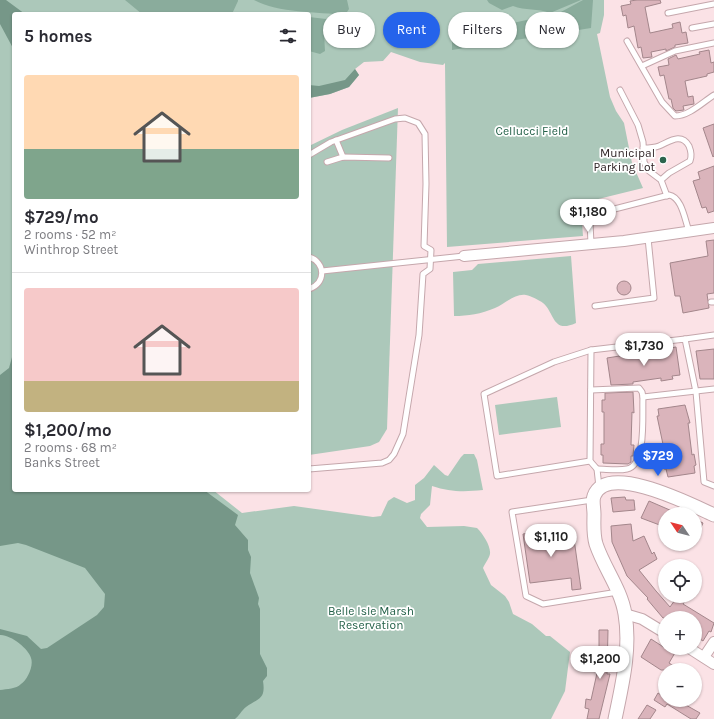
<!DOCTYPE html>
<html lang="en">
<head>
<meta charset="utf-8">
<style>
  :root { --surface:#fff; --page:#f2f2f3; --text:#2b2b33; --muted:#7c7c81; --line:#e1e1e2; --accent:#2563eb }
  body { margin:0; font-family:Karla,sans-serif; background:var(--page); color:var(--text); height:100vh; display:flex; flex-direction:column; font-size:15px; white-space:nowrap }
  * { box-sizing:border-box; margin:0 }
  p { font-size:13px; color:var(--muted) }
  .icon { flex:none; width:22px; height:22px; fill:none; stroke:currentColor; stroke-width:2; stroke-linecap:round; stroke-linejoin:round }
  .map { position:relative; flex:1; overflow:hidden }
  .panel { position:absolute; left:12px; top:12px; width:299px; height:480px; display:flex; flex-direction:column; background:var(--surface); border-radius:4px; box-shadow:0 1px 3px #0004 }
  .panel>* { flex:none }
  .guide { position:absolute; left:323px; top:12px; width:331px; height:36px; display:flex; gap:8px }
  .needle { width:26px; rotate:305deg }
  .controls { position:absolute; left:658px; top:507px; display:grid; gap:8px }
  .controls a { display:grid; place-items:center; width:44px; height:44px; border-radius:50%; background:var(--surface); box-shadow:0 1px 3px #0004; font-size:20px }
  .price { position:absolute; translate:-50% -34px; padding:0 9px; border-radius:14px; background:#fff; color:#222; font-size:13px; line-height:26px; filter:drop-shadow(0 1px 2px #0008) }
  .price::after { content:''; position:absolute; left:50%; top:24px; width:12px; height:9px; margin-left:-6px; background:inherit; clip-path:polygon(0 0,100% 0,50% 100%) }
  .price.selected { background:var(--accent); color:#fff }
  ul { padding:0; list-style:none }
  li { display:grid; align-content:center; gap:8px; height:212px; padding:0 12px }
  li+li { border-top:1px solid var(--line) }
  li span { display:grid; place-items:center; height:124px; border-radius:4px; color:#555 }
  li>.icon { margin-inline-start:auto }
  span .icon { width:72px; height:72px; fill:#fffc; stroke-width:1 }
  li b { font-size:17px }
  h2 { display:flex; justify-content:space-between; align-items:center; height:48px; padding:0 12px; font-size:17px }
  .tag { padding:0 14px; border-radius:18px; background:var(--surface); box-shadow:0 1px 3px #0004; font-size:14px; line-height:36px }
  .tag.selected { background:var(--accent); color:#fff }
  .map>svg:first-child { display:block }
</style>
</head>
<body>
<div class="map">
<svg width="714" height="719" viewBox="0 0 714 719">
  <rect width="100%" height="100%" fill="#fbe2e6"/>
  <!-- green -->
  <g fill="#acc8ba">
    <path d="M0 0H604V15L600 33 597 34 610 97 616 111 624 123 632 163 643 188 578 204 579 208 581 209 583 236 447 247 445 63 443 65 420 62 391 52 383 61 364 62 355 69 359 75 349 87 330 94 309 98V14H14V490H213L242 513 294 506 373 517 381 516 388 501 394 497 407 503 415 500V485L424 478 434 465 445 475 448 476 461 457 464 454H474L477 460 483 490C464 492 450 492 432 486L430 505 421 514 420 518 427 527 464 526 477 528C483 534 491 546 490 554 489 559 485 563 483 568L491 585 505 596 509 602 513 614 532 624 546 636H550L570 652 565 691 551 719H0Z"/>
    <path d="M398 108 387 429 379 442 370 446 309 455V146L342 130Z"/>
    <path d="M571 256 576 323C552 334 555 313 543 303 539 300 531 296 526 295 515 293 505 304 495 308 481 314 468 316 454 316L453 272 472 270 478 264Z"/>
    <path d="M557 397 561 427 499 435 495 405Z"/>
  </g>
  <!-- forest -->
  <g fill="#8aac9c">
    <path d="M125 0H238V1L232 14H142Z"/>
    <path d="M254 0H347L349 9 345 15C318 12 278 13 254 0Z"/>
    <path d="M487 0H581L550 13C538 8 525 11 513 6L502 10 489 3Z"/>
    <path d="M583 0H593L591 28 452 50V36L559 13Z"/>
    <path d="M309 17 352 22V27L347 32 341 30 336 32 326 30 324 33 325 51 320 54 309 51Z"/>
  </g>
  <!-- water -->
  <g fill="#769788">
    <path d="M0 0H6L25 14H14V50L0 24Z"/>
    <path d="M355 69 359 75 349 87 330 94 309 98V85L319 86 345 80Z"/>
    <path d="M14 350V490H204L238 515 235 525 248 540V550L251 557 250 573 259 598 258 604 260 609V654L267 668V676L263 681C266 700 258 698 246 707 241 711 239 716 235 719H0V690C7 689 16 689 21 684 27 680 34 666 31 658 29 649 10 634 0 635V629L27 636 41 649 47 648 97 615 104 607 105 594 85 568 26 545 18 543 0 546V375L9 368Z"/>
  </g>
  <!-- building -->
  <g fill="#dab4bb" stroke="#a3868b">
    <path d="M637 0H660L661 3 645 7 650 33 673 28 672 24 680 22 682 33 686 32 688 43 675 45V47L666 51V49L651 52 652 57 643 58 641 47 638 48 634 26 628 28 626 15 623 16 621 6 631 4 630 1Z"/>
    <path d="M709 50 711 63 714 62V72L707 74V76L685 81 688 97 693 96 694 104 683 106 684 110 676 111 673 108 671 99H669L664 75 660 76 658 67 669 65 668 59 676 55 678 59 700 54 699 52Z"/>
    <path d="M714 124V156L713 157 703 128Z"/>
    <path d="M714 166V211L708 213 706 207 702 208 693 181 700 179 698 172Z"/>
    <path d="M714 240V293L707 294 709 308 683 313 680 296H675L670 263 708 256 706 241Z"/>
    <circle cx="624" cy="288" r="7"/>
    <path d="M676 347 680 375 672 376 673 379 661 381V378L633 382V384L611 385 607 358Z"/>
    <path d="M714 349V379H700L696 351Z"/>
    <path d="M633 392 634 413 632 412 631 445H634L633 456H631V462L628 464 603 463V455H601V444H604V412H602V400H605V393Z"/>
    <path d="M685 405 690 423H688L692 455 694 454 696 465 694 466 695 473 668 477 666 469H664V449L657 416H659L658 409Z"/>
    <path d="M625 497 626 500H634L635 510 613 512 611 498Z"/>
    <path d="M649 501 679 514H665V527L641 518Z"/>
    <path d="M695 519 703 523 695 541Z"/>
    <path d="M631 524 633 541 644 536 652 554 654 552 657 559 639 570 656 591 670 607 677 597 685 601 683 604 714 623 711 632 709 631 703 641 695 636 699 628 695 625V618H663L647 599 648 598 627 576 612 542 611 526Z"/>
    <path d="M556 529 558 541 574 539 581 589 572 590 571 578 530 583 523 534Z"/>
    <path d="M599 630H608L607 674H610L599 719H587L589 709 585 708 586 699 591 700 599 664Z"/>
    <path d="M651 639 665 648H671L676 651 669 663 680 670H661L641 657Z"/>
    <path d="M658 693 665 697V700H677L700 713 696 719H691L667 704 665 707 654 700Z"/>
    <path d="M647 705 656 710 650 719H638Z"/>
  </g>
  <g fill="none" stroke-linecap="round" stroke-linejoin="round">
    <defs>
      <g id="service">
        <path d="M668 13 714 4"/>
        <path d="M692 28 714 24"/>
        <path d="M627 41 662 102 675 116C689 116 703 102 714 95"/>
        <path d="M642 66 675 51 714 43"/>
        <path d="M620 90 638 125 643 142 644 162 649 171 661 180 667 196"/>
        <path d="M336 140 343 157"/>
        <path d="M643 148C648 148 654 148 659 146 669 142 681 132 689 146 691 151 692 156 690 161L669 173 661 180"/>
        <path d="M309 155 331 142 395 119 405 118 418 123 425 134 426 184 424 246 431 250 430 269 423 274 419 335 403 434 394 454 389 460 382 463 309 469"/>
        <path d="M327 162 343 157 389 158"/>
        <path d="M591 244 590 222 595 214 669 195C682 197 685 221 689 231"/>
        <path d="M309 257C326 262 326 284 309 289"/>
        <path d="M322 271 464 256"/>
        <path d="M711 302H714"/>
        <path d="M595 306 654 298 648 238"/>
        <path d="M685 339 714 335"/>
        <path d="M591 350 590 461 597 469 599 487"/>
        <path d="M591 390 639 388 642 392 643 397C642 413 647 465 627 469 618 471 606 469 597 469"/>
        <path d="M643 397 714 389"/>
        <path d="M590 461 497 476 484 394 554 362 591 350 685 339 696 392 704 482 714 486"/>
        <path d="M592 500 512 512 526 596 543 604 618 592"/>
      </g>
      <g id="minor">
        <path d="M464 256 624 241 714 228"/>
        <path d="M625 614 642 619 665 633"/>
        <path d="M689 648 714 664"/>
        <path d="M704 657 714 642"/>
      </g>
      <path id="tertiary" d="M615 719C622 685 631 649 625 614 621 589 604 568 596 544 593 534 594 524 594 514 594 508 592 501 594 496 607 461 694 506 714 515"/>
    </defs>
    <!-- service casing -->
    <use href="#service" stroke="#c5a7ac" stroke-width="7"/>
    <!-- minor casing -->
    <use href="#minor" stroke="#c5a7ac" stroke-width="12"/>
    <!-- tertiary casing -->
    <use href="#tertiary" stroke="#c5a7ac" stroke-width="15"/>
    <!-- service -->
    <use href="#service" stroke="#fff" stroke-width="5"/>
    <!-- minor -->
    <use href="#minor" stroke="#fff" stroke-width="10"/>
    <!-- tertiary -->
    <use href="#tertiary" stroke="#fff" stroke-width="13"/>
  </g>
  <!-- markers -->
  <circle fill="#2b644d" stroke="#fff" stroke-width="1.5" cx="663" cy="160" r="4"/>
  <g text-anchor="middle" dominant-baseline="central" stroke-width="3.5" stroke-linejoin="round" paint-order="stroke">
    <!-- park labels -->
    <g font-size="12" fill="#236048" stroke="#fff">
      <text x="532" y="131">Cellucci Field</text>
      <text x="371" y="611">Belle Isle Marsh<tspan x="371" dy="14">Reservation</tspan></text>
    </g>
    <!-- poi labels -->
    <g font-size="12" fill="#302527" stroke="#fff" text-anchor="end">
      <text x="655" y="153">Municipal<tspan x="655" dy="14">Parking Lot</tspan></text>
    </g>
  </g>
</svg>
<div class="controls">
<a><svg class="needle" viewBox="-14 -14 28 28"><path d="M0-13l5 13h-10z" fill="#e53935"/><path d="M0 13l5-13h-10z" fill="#7c7c81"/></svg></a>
<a><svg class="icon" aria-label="locate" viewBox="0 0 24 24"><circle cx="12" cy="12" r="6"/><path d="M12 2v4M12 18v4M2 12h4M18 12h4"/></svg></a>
<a>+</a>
<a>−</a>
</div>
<b class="price" style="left:588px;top:233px">$1,180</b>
<b class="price" style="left:644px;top:367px">$1,730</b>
<b class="price selected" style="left:658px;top:477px">$729</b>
<b class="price" style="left:551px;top:558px">$1,110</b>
<b class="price" style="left:600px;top:680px">$1,200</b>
<div class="guide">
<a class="tag">Buy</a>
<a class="tag selected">Rent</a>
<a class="tag">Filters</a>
<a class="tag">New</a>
</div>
<section class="panel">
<h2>5 homes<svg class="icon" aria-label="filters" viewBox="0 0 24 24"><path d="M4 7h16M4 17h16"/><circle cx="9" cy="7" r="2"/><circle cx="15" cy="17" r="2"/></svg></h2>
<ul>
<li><span style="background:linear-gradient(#ffd9b3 60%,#7fa58c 0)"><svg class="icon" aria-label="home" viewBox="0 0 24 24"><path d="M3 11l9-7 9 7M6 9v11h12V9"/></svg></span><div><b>$729/mo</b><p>2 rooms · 52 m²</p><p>Winthrop Street</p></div></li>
<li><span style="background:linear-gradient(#f6c9c9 75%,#c2b280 0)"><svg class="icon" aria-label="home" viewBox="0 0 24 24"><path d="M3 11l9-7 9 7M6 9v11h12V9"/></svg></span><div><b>$1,200/mo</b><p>2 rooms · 68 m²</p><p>Banks Street</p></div></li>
</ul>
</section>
</div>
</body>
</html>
